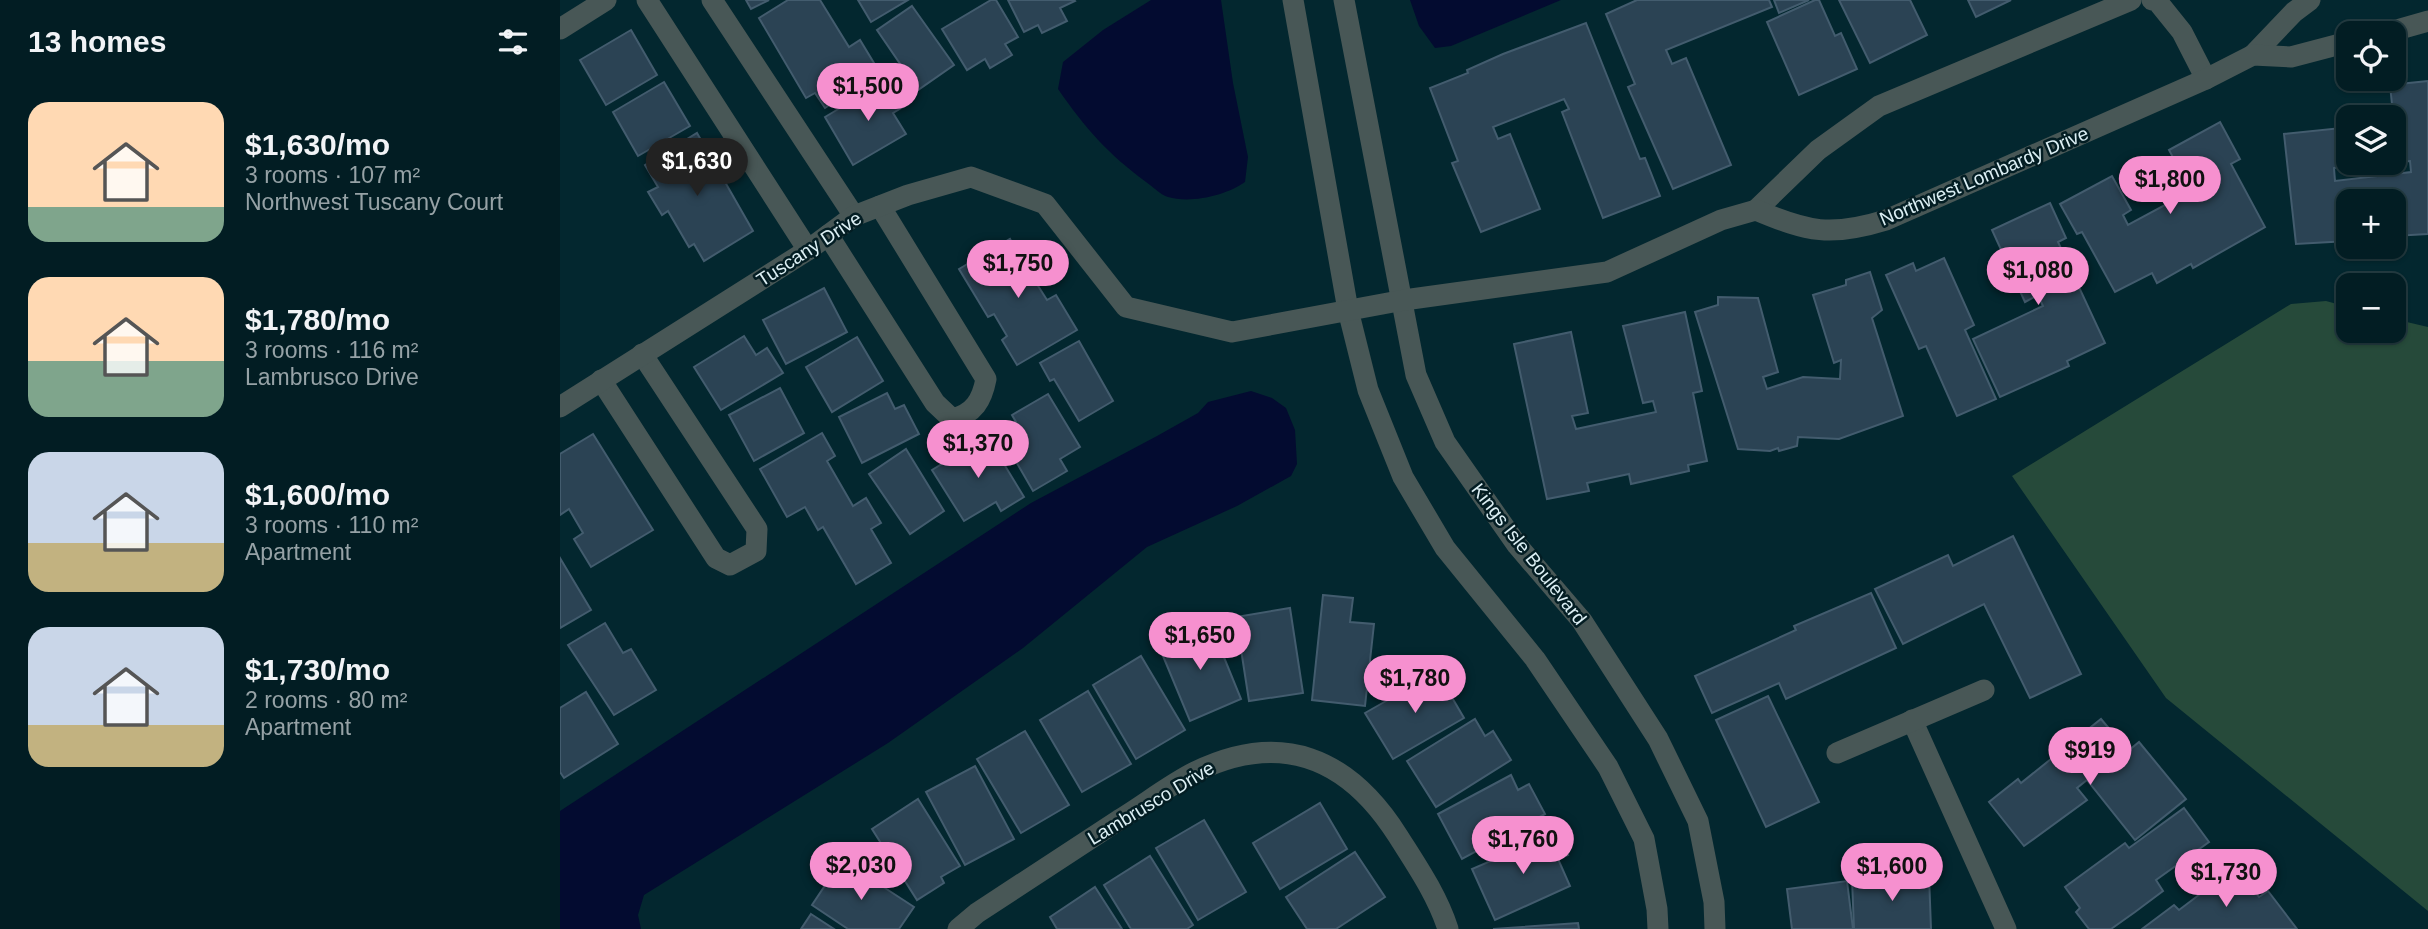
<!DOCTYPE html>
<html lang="en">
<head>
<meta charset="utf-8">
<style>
  :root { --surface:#021d23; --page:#0c262b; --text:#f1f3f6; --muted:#96a2a6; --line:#233b41; --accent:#f690cf }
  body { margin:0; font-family:Helvetica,sans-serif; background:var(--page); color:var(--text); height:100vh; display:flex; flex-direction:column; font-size:26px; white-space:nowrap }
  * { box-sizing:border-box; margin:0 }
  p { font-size:23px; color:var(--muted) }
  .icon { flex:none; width:38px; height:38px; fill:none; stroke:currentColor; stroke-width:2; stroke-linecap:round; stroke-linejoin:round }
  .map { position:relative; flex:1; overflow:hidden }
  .sheet { display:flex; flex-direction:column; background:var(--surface); width:560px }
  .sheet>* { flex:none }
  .tools { position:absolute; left:1776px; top:21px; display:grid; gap:14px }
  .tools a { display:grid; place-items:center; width:70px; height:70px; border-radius:14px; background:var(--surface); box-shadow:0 2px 5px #0004,0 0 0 2px var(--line); font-size:35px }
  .price { position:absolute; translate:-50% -60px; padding:0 16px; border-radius:24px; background:var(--accent); color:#111; font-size:23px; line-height:46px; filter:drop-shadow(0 2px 4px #0008) }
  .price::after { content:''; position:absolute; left:50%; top:42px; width:21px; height:16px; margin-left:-10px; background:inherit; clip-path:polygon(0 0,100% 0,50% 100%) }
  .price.on { background:#222; color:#fff }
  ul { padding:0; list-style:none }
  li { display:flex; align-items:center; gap:21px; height:175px; padding:0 28px }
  li span { display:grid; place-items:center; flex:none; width:196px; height:140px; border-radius:21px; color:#555 }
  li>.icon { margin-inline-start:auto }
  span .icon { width:84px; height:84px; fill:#fffc; stroke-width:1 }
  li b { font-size:30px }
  h2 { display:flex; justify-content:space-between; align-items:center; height:84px; padding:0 28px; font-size:30px }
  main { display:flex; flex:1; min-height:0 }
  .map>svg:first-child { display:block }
</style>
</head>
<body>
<main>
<section class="sheet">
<h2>13 homes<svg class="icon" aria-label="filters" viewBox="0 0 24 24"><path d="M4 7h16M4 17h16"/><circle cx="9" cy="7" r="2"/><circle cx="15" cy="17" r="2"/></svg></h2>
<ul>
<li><span style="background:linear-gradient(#ffd9b3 75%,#7fa58c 0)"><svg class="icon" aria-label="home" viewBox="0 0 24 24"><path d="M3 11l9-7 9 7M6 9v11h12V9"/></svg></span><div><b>$1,630/mo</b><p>3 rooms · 107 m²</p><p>Northwest Tuscany Court</p></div></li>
<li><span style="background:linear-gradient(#ffd9b3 60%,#7fa58c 0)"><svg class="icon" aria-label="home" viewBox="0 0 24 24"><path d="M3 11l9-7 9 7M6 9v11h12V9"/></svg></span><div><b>$1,780/mo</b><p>3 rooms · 116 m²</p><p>Lambrusco Drive</p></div></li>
<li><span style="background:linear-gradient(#c9d6e8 65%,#c2b280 0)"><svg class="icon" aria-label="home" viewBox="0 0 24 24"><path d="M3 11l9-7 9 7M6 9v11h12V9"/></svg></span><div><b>$1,600/mo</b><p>3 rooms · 110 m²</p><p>Apartment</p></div></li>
<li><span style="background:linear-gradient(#c9d6e8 70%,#c2b280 0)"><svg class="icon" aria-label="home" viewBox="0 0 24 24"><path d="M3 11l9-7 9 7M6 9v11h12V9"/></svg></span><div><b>$1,730/mo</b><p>2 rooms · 80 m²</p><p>Apartment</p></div></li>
</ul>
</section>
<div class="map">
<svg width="1868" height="929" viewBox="0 0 1868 929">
  <rect width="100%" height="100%" fill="#03272f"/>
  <!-- green -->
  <path fill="#264a3a" d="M1766 301 1788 307V331H1834V319L1868 327V911L1606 698 1452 476 1731 304Z"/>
  <!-- water -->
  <g fill="#030b30">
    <path d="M591 0H661L673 83 688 157 685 182C667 195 631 204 608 197 601 195 592 186 586 182 548 154 525 128 498 89L503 62 543 30Z"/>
    <path d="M850 0H1001L891 46 875 48 859 26Z"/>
    <path d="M691 391 712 398 726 408 735 430 737 464 731 476 677 506 587 547 463 648 328 743 84 895 78 915 81 929H0V811L471 503 597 436 638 413 648 402Z"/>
  </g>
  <!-- building -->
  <g fill="#2b4354" stroke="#435c6e" stroke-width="2">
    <path d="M186 0H209L191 9Z"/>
    <path d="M228 0H260L289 47 300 40 320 73 265 108 255 93 246 98 199 18Z"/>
    <path d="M298 0H348L311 22Z"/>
    <path d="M431 0H436L458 37 445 44 452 55 430 68 425 59 407 70 382 29Z"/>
    <path d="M448 0H514L515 1 500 8 507 21 482 33 478 25 464 32Z"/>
    <path d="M1077 0H1209L1212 7 1106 50 1112 64 1126 58 1171 165 1113 189 1068 87 1075 84 1046 14Z"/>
    <path d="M1214 0H1249L1219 13Z"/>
    <path d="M1255 0H1259L1275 36 1281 33 1297 69 1239 95 1207 22Z"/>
    <path d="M1279 0H1350L1367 35 1310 63Z"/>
    <path d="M1408 0H1451L1416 17Z"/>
    <path d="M352 6 394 65 358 90 317 30Z"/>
    <path d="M1026 23 1080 159 1085 158 1100 196 1043 218 1002 112 1009 109 1004 99 933 127 938 139 950 134 980 209 921 232 892 163 898 161 870 88 908 73 907 70 943 54Z"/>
    <path d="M71 30 97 75 46 105 20 60Z"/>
    <path d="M327 80 343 107 333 113 346 134 293 165 265 117Z"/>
    <path d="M1868 81V234L1834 236V201H1788V241L1736 244 1724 134 1781 128 1785 166 1774 168 1775 181 1851 172 1850 161 1838 162 1830 85Z"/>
    <path d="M104 82 130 126 78 156 53 112Z"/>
    <path d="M1660 122 1680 159 1671 164 1705 227 1633 268 1631 264 1597 283 1592 273 1555 292 1522 232 1517 234 1500 204 1552 176 1571 210 1563 215 1568 225 1631 191 1609 150Z"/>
    <path d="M137 133 193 231 144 261 134 244 129 247 108 211 102 215 88 192 98 187 85 165Z"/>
    <path d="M1490 203 1506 238 1498 242 1545 343 1507 361 1509 366 1440 397 1413 339 1483 306 1478 295 1465 302 1432 230Z"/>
    <path d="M450 239 460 257 471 250 486 275 475 281 487 300 496 295 517 330 457 365 442 340 447 336 434 314 428 317 399 269Z"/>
    <path d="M1384 258 1414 325 1405 330 1436 399 1397 416 1366 346 1359 349 1326 275 1353 263 1356 271Z"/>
    <path d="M1310 272 1322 310 1312 318 1343 416 1279 439 1238 437 1237 446 1219 451 1218 448 1210 451 1178 449 1135 312 1158 305V297L1198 298 1218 372 1203 377 1207 389 1243 377 1280 379 1281 360 1274 363 1253 295 1286 285V280Z"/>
    <path d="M264 288 287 332 226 364 203 320Z"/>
    <path d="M1125 312 1142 391 1133 393 1147 461 1128 465 1129 471 1071 484 1069 474 1027 483 1029 491 987 499 954 344 1011 332 1028 413 1012 416 1016 429 1096 412 1093 401 1083 403 1063 326Z"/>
    <path d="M184 336 196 355 207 348 223 373 161 410 134 367Z"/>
    <path d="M297 337 323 381 272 412 246 367Z"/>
    <path d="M519 341 553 401 519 421 494 379 490 381 480 363Z"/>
    <path d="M220 388 244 433 194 461 169 415Z"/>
    <path d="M327 393 335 409 344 405 359 434 302 463 279 417Z"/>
    <path d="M488 394 520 447 500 459 507 471 473 491 439 432 456 422 452 415Z"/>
    <path d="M262 433 275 456 267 461 293 506 306 498 321 523 311 529 331 563 296 584 263 527 258 530 245 507 227 517 200 469Z"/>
    <path d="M33 434 93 530 31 567 14 539 23 533 9 509 0 515V454Z"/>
    <path d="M427 436 464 497 441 511 436 502 404 521 372 470Z"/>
    <path d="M346 449 384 511 350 534 309 474Z"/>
    <path d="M1453 536 1521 674 1470 698 1424 604 1343 644 1315 589 1388 555 1393 566Z"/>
    <path d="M0 558 31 610 0 628Z"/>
    <path d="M1311 593 1336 648 1226 699 1219 683 1152 713 1135 676 1236 630 1234 626Z"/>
    <path d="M763 595 793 598 790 622 814 624 805 706 752 700Z"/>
    <path d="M730 608 743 693 689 701 676 617Z"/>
    <path d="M45 623 63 653 71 649 96 690 54 715 8 645Z"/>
    <path d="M650 623 681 699 630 721 598 644Z"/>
    <path d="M581 656 625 730 576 759 533 685Z"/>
    <path d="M877 672 904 718 833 759 805 713Z"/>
    <path d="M528 691 571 764 522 792 480 720Z"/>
    <path d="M26 692 58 744 4 778 0 772V708Z"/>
    <path d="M1208 696 1259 802 1206 827 1156 720Z"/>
    <path d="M915 719 925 736 933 731 951 760 876 807 847 761Z"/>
    <path d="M1541 719 1568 751 1579 742 1626 799 1575 840 1527 780 1517 788 1527 800 1464 846 1429 802 1458 779 1461 783Z"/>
    <path d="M465 731 509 805 461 833 417 759Z"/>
    <path d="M415 766 454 839 405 865 366 792Z"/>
    <path d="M951 775 958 790 969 784 985 814 902 859 878 814Z"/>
    <path d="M358 799 400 866 381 877 384 883 357 900 312 829Z"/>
    <path d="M760 803 787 849 720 889 693 843Z"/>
    <path d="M1624 808 1649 842 1596 880 1603 891 1575 912 1551 929H1529L1516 912 1520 908 1505 887 1565 843 1569 848Z"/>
    <path d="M644 820 686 892 638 920 596 848Z"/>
    <path d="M998 832 1008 855 998 859 1010 886 935 920 912 869Z"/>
    <path d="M795 852 825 897 776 929H747L726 897Z"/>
    <path d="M590 856 633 925 627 929H571L544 885Z"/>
    <path d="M282 860 354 907 339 929H288L252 905Z"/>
    <path d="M1676 867 1699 897 1708 891 1737 929H1582L1614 905 1619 910Z"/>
    <path d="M1369 875 1371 929H1294L1292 879Z"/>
    <path d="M1287 881 1293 929H1232L1227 889Z"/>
    <path d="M535 887 562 929H497L490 917Z"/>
    <path d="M251 914 274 929H241Z"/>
    <path d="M1018 923 1019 929H933Z"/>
  </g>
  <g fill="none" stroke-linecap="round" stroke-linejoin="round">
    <!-- street -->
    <g stroke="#485756" stroke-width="21">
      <path d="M87 0 248 250"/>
      <path d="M152 0 294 216"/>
      <path d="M733 0 788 310 808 390 843 477 885 548 975 659 1048 767 1084 839 1097 909 1098 929"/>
      <path d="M784 0 856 375 885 442 957 545 1022 621 1098 739 1138 821 1154 902 1155 929"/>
      <path d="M1592 0 1597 1 1622 32 1646 79"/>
      <path d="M0 29 46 0"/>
      <path d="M1826 33 1868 21"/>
      <path d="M1693 55 1734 12 1750 0"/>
      <path d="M1196 210 1258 150 1319 106 1571 0"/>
      <path d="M268 235 375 403 392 419C414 414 422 400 426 379L320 206"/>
      <path d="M41 380 156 558 170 565 196 551 197 529 82 354"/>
      <path d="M0 407 248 250 294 216 348 195 411 177 485 204 566 307 672 332 844 300 1047 272 1161 220 1196 210C1248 232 1271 237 1326 220L1646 79 1693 55 1731 57 1788 42"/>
      <path d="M1352 720 1446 929"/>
      <path d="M1277 753 1424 690"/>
      <path d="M398 929 417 913C465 882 512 851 559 820 584 805 609 785 635 772 721 730 788 757 838 836 857 866 877 895 888 929"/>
    </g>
  </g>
  <g text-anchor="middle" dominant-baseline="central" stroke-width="5" stroke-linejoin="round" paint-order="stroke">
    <!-- street labels -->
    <g font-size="19" fill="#dceff4" stroke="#031d23">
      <text transform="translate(1424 176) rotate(-23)">Northwest Lombardy Drive</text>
      <text transform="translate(249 249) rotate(-33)">Tuscany Drive</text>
      <text transform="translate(969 554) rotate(52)">Kings Isle Boulevard</text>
      <text transform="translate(591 803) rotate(-31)">Lambrusco Drive</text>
    </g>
  </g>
</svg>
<div class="tools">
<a><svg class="icon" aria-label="locate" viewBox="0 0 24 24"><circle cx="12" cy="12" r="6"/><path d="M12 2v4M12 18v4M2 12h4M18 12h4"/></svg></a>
<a><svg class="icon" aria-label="layers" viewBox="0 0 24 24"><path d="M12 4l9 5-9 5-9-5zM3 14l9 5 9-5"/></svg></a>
<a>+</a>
<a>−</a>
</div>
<b class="price" style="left:308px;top:123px">$1,500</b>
<b class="price on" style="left:137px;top:198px">$1,630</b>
<b class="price" style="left:1610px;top:216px">$1,800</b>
<b class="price" style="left:458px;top:300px">$1,750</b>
<b class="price" style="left:1478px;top:307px">$1,080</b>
<b class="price" style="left:418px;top:480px">$1,370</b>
<b class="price" style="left:640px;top:672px">$1,650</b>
<b class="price" style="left:855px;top:715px">$1,780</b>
<b class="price" style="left:1530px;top:787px">$919</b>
<b class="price" style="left:963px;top:876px">$1,760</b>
<b class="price" style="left:301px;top:902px">$2,030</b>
<b class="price" style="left:1332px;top:903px">$1,600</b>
<b class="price" style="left:1666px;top:909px">$1,730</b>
</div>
</main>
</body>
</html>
